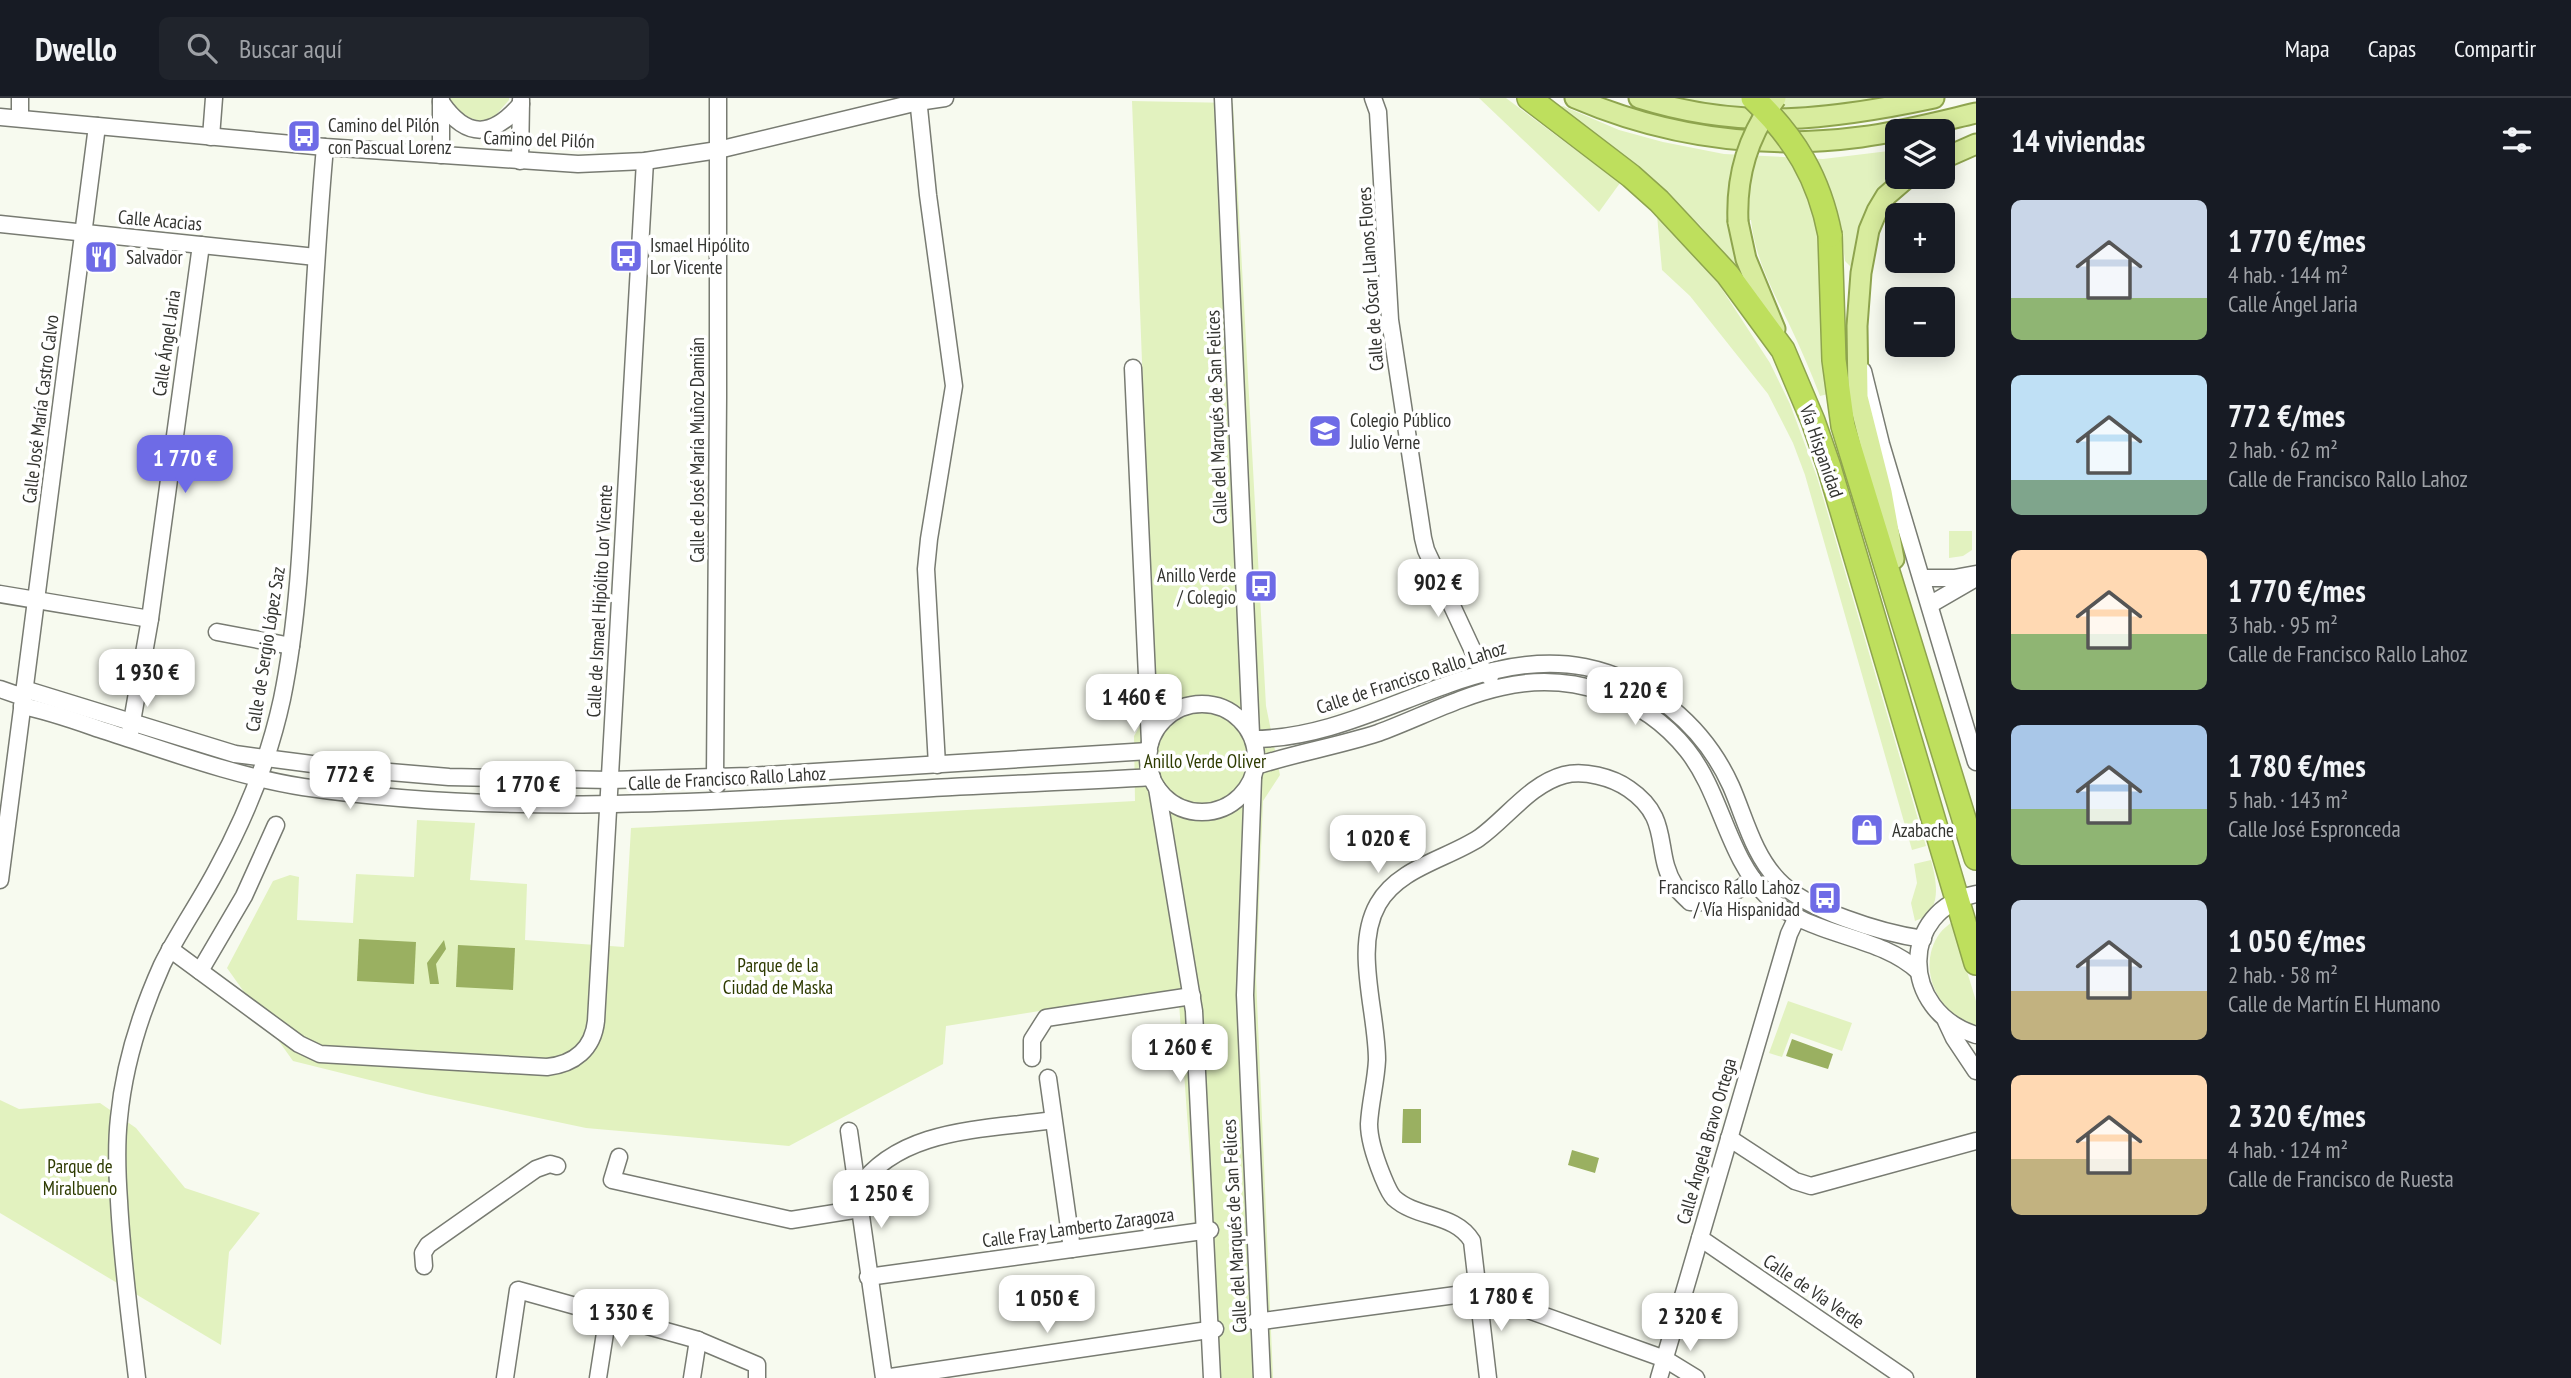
<!DOCTYPE html>
<html lang="es">
<head>
<meta charset="utf-8">
<style>
  :root { --surface:#171b24; --page:#20242c; --text:#f1f3f6; --muted:#9ea1a6; --line:#363941; --accent:#6e6be6 }
  body { margin:0; font-family:"PT Sans Narrow",sans-serif; background:var(--page); color:var(--text); height:100vh; display:flex; flex-direction:column; font-size:26px; white-space:nowrap }
  * { box-sizing:border-box; margin:0 }
  p { font-size:23px; color:var(--muted) }
  .icon { flex:none; width:38px; height:38px; fill:none; stroke:currentColor; stroke-width:2; stroke-linecap:round; stroke-linejoin:round }
  .map { position:relative; flex:1; overflow:hidden }
  .drawer { display:flex; flex-direction:column; background:var(--surface); width:595px }
  .drawer>* { flex:none }
  .fabs { position:absolute; left:1885px; top:21px; display:grid; gap:14px }
  .fabs a { display:grid; place-items:center; width:70px; height:70px; border-radius:10px; background:var(--surface); box-shadow:0 4px 18px #0003; font-size:35px }
  .price { position:absolute; translate:-50% -60px; padding:0 16px; border-radius:14px; background:#fff; color:#222; font-size:23px; line-height:46px; filter:drop-shadow(0 2px 4px #0008) }
  .price::after { content:''; position:absolute; left:50%; top:42px; width:21px; height:16px; margin-left:-10px; background:inherit; clip-path:polygon(0 0,100% 0,50% 100%) }
  .price.current { background:var(--accent); color:#fff }
  ul { padding:0; list-style:none }
  li { display:flex; align-items:center; gap:21px; height:175px; padding:0 35px }
  li span { display:grid; place-items:center; flex:none; width:196px; height:140px; border-radius:10px; color:#555 }
  li>.icon { margin-inline-start:auto }
  span .icon { width:84px; height:84px; fill:#fffc; stroke-width:1 }
  li b { font-size:30px }
  h2 { display:flex; justify-content:space-between; align-items:center; height:84px; padding:0 35px; font-size:30px }
  header { display:flex; align-items:center; gap:42px; box-sizing:border-box; height:98px; padding:0 35px; background:var(--surface); border-bottom:2px solid var(--line) }
  header strong { font-size:33px }
  nav { display:flex; gap:38px; margin-inline-start:auto; font-size:24px }
  .search { width:490px; height:63px; background:var(--page); display:flex; align-items:center; gap:18px; box-sizing:border-box; padding:0 24px; border-radius:10px; color:var(--muted); font-size:26px }
  main { display:flex; flex:1; min-height:0 }
  .map>svg:first-child { display:block }
</style>
</head>
<body>
<header>
<strong>Dwello</strong>
<div class="search"><svg class="icon" aria-label="search" viewBox="0 0 24 24"><circle cx="10" cy="10" r="6"/><path d="M15 15l6 6"/></svg>Buscar aquí</div>
<nav><a>Mapa</a><a>Capas</a><a>Compartir</a></nav>
</header>
<main>
<div class="map">
<svg width="1976" height="1280" viewBox="0 0 1976 1280">
  <rect width="100%" height="100%" fill="#f7faef"/>
  <!-- green -->
  <g fill="#e2f2bf">
    <path d="M449 0H509V2L495 18 482 24 462 17Z"/>
    <path d="M1479 0H1506L1620 85 1599 114Z"/>
    <path d="M1651 0H1914L1764 16Z"/>
    <path d="M1132 3 1233 5 1266 608 1280 677 1263 703 1256 878 1273 1280H1206L1178 891 946 928 943 966 789 1048 586 1030 426 996 293 963 227 870 273 783 290 777 299 779 297 822 353 825 356 776 414 779 417 722 475 725 470 782 527 786 525 842 624 849 631 730 1135 703 1134 638 1155 603Z"/>
    <path d="M1563 8 1619 32 1663 44 1724 56 1823 61 1897 52V79L1857 169H1851L1845 163 1840 123 1818 129 1822 159 1828 296 1820 298C1811 274 1801 251 1790 228 1773 193 1755 161 1751 122L1731 123 1747 187 1700 127 1661 93 1560 12V9Z"/>
    <path d="M1657 117 1718 185 1770 265 1790 306 1817 379 1926 748 1912 752 1805 377 1793 345 1768 296 1690 198 1662 172Z"/>
    <path d="M1949 433H1972V452L1963 458 1949 460Z"/>
    <path d="M1931 762C1937 785 1943 814 1915 823L1911 805 1917 785 1914 766Z"/>
    <path d="M1952 824 1976 903V928C1938 918 1915 869 1940 835 1943 831 1948 827 1952 824Z"/>
    <path d="M1788 903 1852 925 1842 953 1791 935 1782 959 1769 955Z"/>
    <path d="M0 1002 19 1011 100 1005 136 1030 185 1090 260 1115 229 1154 221 1247 0 1115Z"/>
  </g>
  <!-- water -->
  <g fill="#9ab061">
    <path d="M359 841 416 844 414 886 357 883Z"/>
    <path d="M444 842 446 851 436 866 439 886H430L427 865Z"/>
    <path d="M458 847 515 850 513 892 456 889Z"/>
    <path d="M1792 941 1833 956 1828 971 1786 958Z"/>
    <path d="M1403 1011H1421V1045H1402Z"/>
    <path d="M1572 1052 1599 1060 1595 1075 1568 1067Z"/>
  </g>
  <g fill="none" stroke-linecap="round" stroke-linejoin="round">
    <defs>
      <g id="minor">
        <path d="M20 0V20"/>
        <path d="M918 0 928 97 954 288 929 441 926 471 937 667"/>
        <path d="M1223 0 1251 636"/>
        <path d="M1373 0 1378 14 1390 222 1423 440 1426 452 1480 568 1490 579"/>
        <path d="M441 4C467 42 493 39 521 6"/>
        <path d="M0 19 325 49 578 66 645 63 718 52 918 4 945 0"/>
        <path d="M211 39 214 0"/>
        <path d="M441 57V2"/>
        <path d="M520 63 521 2"/>
        <path d="M0 126 316 159"/>
        <path d="M1133 270 1150 645"/>
        <path d="M1863 273 1881 346 1976 664"/>
        <path d="M1922 480H1954L1976 476"/>
        <path d="M0 496 150 521"/>
        <path d="M1931 506 1976 480"/>
        <path d="M217 534 291 548"/>
        <path d="M0 591 23 599"/>
        <path d="M24 591 235 656 343 670 449 679 610 682 749 678 1149 653"/>
        <circle cx="1202" cy="660" r="54"/>
        <path d="M22 608C48 613 73 622 99 631 165 652 234 678 303 689 506 719 713 704 917 691 995 686 1073 684 1152 679"/>
        <path d="M130 635 150 521 201 147"/>
        <path d="M1253 641C1369 641 1471 547 1585 569 1649 582 1704 628 1731 688 1745 720 1753 756 1778 782 1806 812 1882 835 1923 841"/>
        <path d="M1256 668C1296 655 1338 648 1378 635 1419 620 1460 598 1502 589 1570 573 1643 597 1687 652 1722 696 1727 759 1768 799 1809 839 1878 836 1918 873"/>
        <path d="M1253 680 1245 897 1262 1280"/>
        <path d="M717 687 715 679 718 300V0"/>
        <path d="M1157 690 1194 913 1212 1280"/>
        <path d="M0 782 97 28"/>
        <path d="M1976 796C1899 812 1899 913 1976 937"/>
        <path d="M170 851 299 946 320 956 547 969C574 966 593 951 596 923L645 63"/>
        <path d="M200 873 244 798 276 727"/>
        <path d="M1946 923 1954 940 1976 973"/>
        <path d="M1032 960V942L1046 920 1192 898"/>
        <path d="M1048 980 1072 1151"/>
        <path d="M849 1033 884 1280 1215 1231"/>
        <path d="M1729 1040 1795 1083 1811 1088 1976 1043"/>
        <path d="M619 1059 612 1082 791 1122 860 1111"/>
        <path d="M858 1090C901 1029 985 1032 1053 1022"/>
        <path d="M1700 1140 1905 1280"/>
        <path d="M424 1168 423 1155 428 1147 536 1071 550 1066 557 1068"/>
        <path d="M868 1179 1210 1132"/>
        <path d="M1255 1224 1478 1194 1665 1261 1696 1280"/>
        <path d="M137 1280C130 1221 122 1162 119 1103 117 1075 116 1047 119 1020 124 967 140 916 162 867 178 835 199 805 216 773 245 720 269 661 282 601 299 518 302 433 306 348 311 248 316 149 325 49"/>
        <path d="M505 1280 518 1192 698 1242 757 1267V1280"/>
        <path d="M598 1280 608 1216"/>
        <path d="M692 1280 698 1242"/>
        <path d="M1488 1280 1472 1143C1455 1115 1417 1121 1394 1100 1389 1095 1385 1084 1382 1077 1376 1062 1369 1042 1369 1026 1370 1005 1376 984 1377 962 1377 913 1353 850 1378 806 1398 770 1447 761 1479 740 1506 721 1530 686 1564 677 1584 672 1612 679 1629 691 1673 721 1653 754 1675 788 1679 794 1685 799 1690 804 1719 806 1730 798 1753 781"/>
        <path d="M1659 1280 1789 836 1797 819"/>
      </g>
      <g id="major">
        <path d="M1575 0C1666 39 1762 52 1861 39 1900 34 1938 24 1976 15"/>
        <path d="M1639 0C1742 33 1831 22 1934 0"/>
        <path d="M1942 61 1976 46"/>
        <path d="M1738 124 1746 161 1775 231"/>
        <path d="M1894 461 1882 394 1858 299 1857 228 1861 175 1869 132 1877 113 1886 98 1908 79"/>
      </g>
      <g id="highway">
        <path d="M1529 0 1631 78 1659 103 1728 177 1783 252 1813 323 1829 369 1976 865"/>
        <path d="M1830 137 1834 262 1843 328 1976 760"/>
      </g>
    </defs>
    <!-- minor casing -->
    <use href="#minor" stroke="#787b72" stroke-width="19"/>
    <!-- major casing -->
    <use href="#major" stroke="#8ea44e" stroke-width="23"/>
    <!-- highway casing -->
    <use href="#highway" stroke="#8ea44e" stroke-width="26"/>
    <!-- minor -->
    <use href="#minor" stroke="#fff" stroke-width="16"/>
    <!-- major -->
    <use href="#major" stroke="#d8ec9e" stroke-width="19"/>
    <!-- highway -->
    <use href="#highway" stroke="#bedf5d" stroke-width="23"/>
    <defs>
      <path id="major-bridge" d="M1738 124C1736 77 1748 38 1776 0"/>
      <path id="highway-bridge" d="M1753 0C1795 40 1819 80 1830 137"/>
    </defs>
    <!-- major-bridge casing -->
    <use href="#major-bridge" stroke="#8ea44e" stroke-width="23" stroke-linecap="butt"/>
    <!-- highway-bridge casing -->
    <use href="#highway-bridge" stroke="#8ea44e" stroke-width="26" stroke-linecap="butt"/>
    <!-- major-bridge -->
    <use href="#major-bridge" stroke="#d8ec9e" stroke-width="19"/>
    <!-- highway-bridge -->
    <use href="#highway-bridge" stroke="#bedf5d" stroke-width="23"/>
  </g>
  <!-- icons -->
  <defs>
    <symbol id="bus-square" viewBox="-11 -11 22 22"><rect x="-9" y="-9" width="18" height="18" rx="4" fill="#6e6be6" stroke="#fff"/><path d="M-5-6H5V4H4V6H2V4H-2V6H-4V4H-5ZM-3.5-4V0h7V-4ZM-3.5 1.2v1.5H-2V1.2ZM2 1.2v1.5H3.5V1.2Z" fill="#fff"/></symbol>
    <symbol id="restaurant-square" viewBox="-11 -11 22 22"><rect x="-9" y="-9" width="18" height="18" rx="4" fill="#6e6be6" stroke="#fff"/><path d="M-5-6h1v4h1v-4h1v4h1v-4h1v5L-1.5 .5V6h-2V.5L-5-1ZM5-6V6H3V1.5H1.5Q1.5-4 5-6Z" fill="#fff"/></symbol>
    <symbol id="school-square" viewBox="-11 -11 22 22"><rect x="-9" y="-9" width="18" height="18" rx="4" fill="#6e6be6" stroke="#fff"/><path d="M0-5L7-2L0 1L-7-2ZM-4 1L0 2.5L4 1V4Q0 6-4 4Z" fill="#fff"/></symbol>
    <symbol id="shop-square" viewBox="-11 -11 22 22"><rect x="-9" y="-9" width="18" height="18" rx="4" fill="#6e6be6" stroke="#fff"/><path d="M-5-2.5h2.3a2.7 3.5 0 0 1 5.4 0H5L5.5 6h-11ZM-1.5-2.5h3a1.5 2.3 0 0 0-3 0Z" fill="#fff"/></symbol>
  </defs>
  <g fill-rule="evenodd">
    <use href="#bus-square" x="285" y="19" width="38" height="38"/>
    <use href="#bus-square" x="607" y="139" width="38" height="38"/>
    <use href="#restaurant-square" x="82" y="140" width="38" height="38"/>
    <use href="#school-square" x="1306" y="314" width="38" height="38"/>
    <use href="#bus-square" x="1242" y="469" width="38" height="38"/>
    <use href="#shop-square" x="1848" y="713" width="38" height="38"/>
    <use href="#bus-square" x="1806" y="781" width="38" height="38"/>
  </g>
  <g text-anchor="middle" dominant-baseline="central" stroke-width="7" stroke-linejoin="round" paint-order="stroke">
    <!-- poi labels -->
    <g font-size="19" fill="#343531" stroke="#fff" text-anchor="start">
      <text x="328" y="27">Camino del Pilón<tspan x="328" dy="22">con Pascual Lorenz</tspan></text>
      <text x="650" y="147">Ismael Hipólito<tspan x="650" dy="22">Lor Vicente</tspan></text>
      <text x="126" y="159">Salvador</text>
      <text x="1350" y="322">Colegio Público<tspan x="1350" dy="22">Julio Verne</tspan></text>
      <text x="1236" y="477" text-anchor="end">Anillo Verde<tspan x="1236" dy="22">/ Colegio</tspan></text>
      <text x="1892" y="732">Azabache</text>
      <text x="1800" y="789" text-anchor="end">Francisco Rallo Lahoz<tspan x="1800" dy="22">/ Vía Hispanidad</tspan></text>
    </g>
    <!-- street labels -->
    <g font-size="19" fill="#343531" stroke="#fff">
      <text transform="translate(539 41) rotate(2)">Camino del Pilón</text>
      <text transform="translate(160 122) rotate(5)">Calle Acacias</text>
      <text transform="translate(1370 181) rotate(-94)">Calle de Óscar Llanos Flores</text>
      <text transform="translate(166 245) rotate(-82)">Calle Ángel Jaria</text>
      <text transform="translate(40 311) rotate(-83)">Calle José María Castro Calvo</text>
      <text transform="translate(1216 319) rotate(-92)">Calle del Marqués de San Felices</text>
      <text transform="translate(697 352) rotate(-90)">Calle de José María Muñoz Damián</text>
      <text transform="translate(1822 353) rotate(71)">Vía Hispanidad</text>
      <text transform="translate(599 503) rotate(-87)">Calle de Ismael Hipólito Lor Vicente</text>
      <text transform="translate(265 551) rotate(-81)">Calle de Sergio López Saz</text>
      <text transform="translate(1411 579) rotate(-18)">Calle de Francisco Rallo Lahoz</text>
      <text transform="translate(727 680) rotate(-3)">Calle de Francisco Rallo Lahoz</text>
      <text transform="translate(1706 1043) rotate(-74)">Calle Ángela Bravo Ortega</text>
      <text transform="translate(1234 1128) rotate(-93)">Calle del Marqués de San Felices</text>
      <text transform="translate(1078 1129) rotate(-8)">Calle Fray Lamberto Zaragoza</text>
      <text transform="translate(1814 1193) rotate(34)">Calle de Vía Verde</text>
    </g>
    <!-- park labels -->
    <g font-size="19" fill="#2e3b00" stroke="#fff">
      <text x="1205" y="663">Anillo Verde Oliver</text>
      <text x="778" y="867">Parque de la<tspan x="778" dy="22">Ciudad de Maska</tspan></text>
      <text x="80" y="1068">Parque de<tspan x="80" dy="22">Miralbueno</tspan></text>
    </g>
  </g>
</svg>
<div class="fabs">
<a><svg class="icon" aria-label="layers" viewBox="0 0 24 24"><path d="M12 4l9 5-9 5-9-5zM3 14l9 5 9-5"/></svg></a>
<a>+</a>
<a>−</a>
</div>
<b class="price current" style="left:185px;top:397px">1 770 €</b>
<b class="price" style="left:1438px;top:521px">902 €</b>
<b class="price" style="left:147px;top:611px">1 930 €</b>
<b class="price" style="left:1635px;top:629px">1 220 €</b>
<b class="price" style="left:1134px;top:636px">1 460 €</b>
<b class="price" style="left:350px;top:713px">772 €</b>
<b class="price" style="left:528px;top:723px">1 770 €</b>
<b class="price" style="left:1378px;top:777px">1 020 €</b>
<b class="price" style="left:1180px;top:986px">1 260 €</b>
<b class="price" style="left:881px;top:1132px">1 250 €</b>
<b class="price" style="left:1501px;top:1235px">1 780 €</b>
<b class="price" style="left:1047px;top:1237px">1 050 €</b>
<b class="price" style="left:621px;top:1251px">1 330 €</b>
<b class="price" style="left:1690px;top:1255px">2 320 €</b>
</div>
<section class="drawer">
<h2>14 viviendas<svg class="icon" aria-label="filters" viewBox="0 0 24 24"><path d="M4 7h16M4 17h16"/><circle cx="9" cy="7" r="2"/><circle cx="15" cy="17" r="2"/></svg></h2>
<ul>
<li><span style="background:linear-gradient(#c9d6e8 70%,#8fb573 0)"><svg class="icon" aria-label="home" viewBox="0 0 24 24"><path d="M3 11l9-7 9 7M6 9v11h12V9"/></svg></span><div><b>1 770 €/mes</b><p>4 hab. · 144 m²</p><p>Calle Ángel Jaria</p></div></li>
<li><span style="background:linear-gradient(#bfe0f5 75%,#7fa58c 0)"><svg class="icon" aria-label="home" viewBox="0 0 24 24"><path d="M3 11l9-7 9 7M6 9v11h12V9"/></svg></span><div><b>772 €/mes</b><p>2 hab. · 62 m²</p><p>Calle de Francisco Rallo Lahoz</p></div></li>
<li><span style="background:linear-gradient(#ffd9b3 60%,#8fb573 0)"><svg class="icon" aria-label="home" viewBox="0 0 24 24"><path d="M3 11l9-7 9 7M6 9v11h12V9"/></svg></span><div><b>1 770 €/mes</b><p>3 hab. · 95 m²</p><p>Calle de Francisco Rallo Lahoz</p></div></li>
<li><span style="background:linear-gradient(#a9c7e8 60%,#8fb573 0)"><svg class="icon" aria-label="home" viewBox="0 0 24 24"><path d="M3 11l9-7 9 7M6 9v11h12V9"/></svg></span><div><b>1 780 €/mes</b><p>5 hab. · 143 m²</p><p>Calle José Espronceda</p></div></li>
<li><span style="background:linear-gradient(#c9d6e8 65%,#c2b280 0)"><svg class="icon" aria-label="home" viewBox="0 0 24 24"><path d="M3 11l9-7 9 7M6 9v11h12V9"/></svg></span><div><b>1 050 €/mes</b><p>2 hab. · 58 m²</p><p>Calle de Martín El Humano</p></div></li>
<li><span style="background:linear-gradient(#ffd9b3 60%,#c2b280 0)"><svg class="icon" aria-label="home" viewBox="0 0 24 24"><path d="M3 11l9-7 9 7M6 9v11h12V9"/></svg></span><div><b>2 320 €/mes</b><p>4 hab. · 124 m²</p><p>Calle de Francisco de Ruesta</p></div></li>
</ul>
</section>
</main>
</body>
</html>
